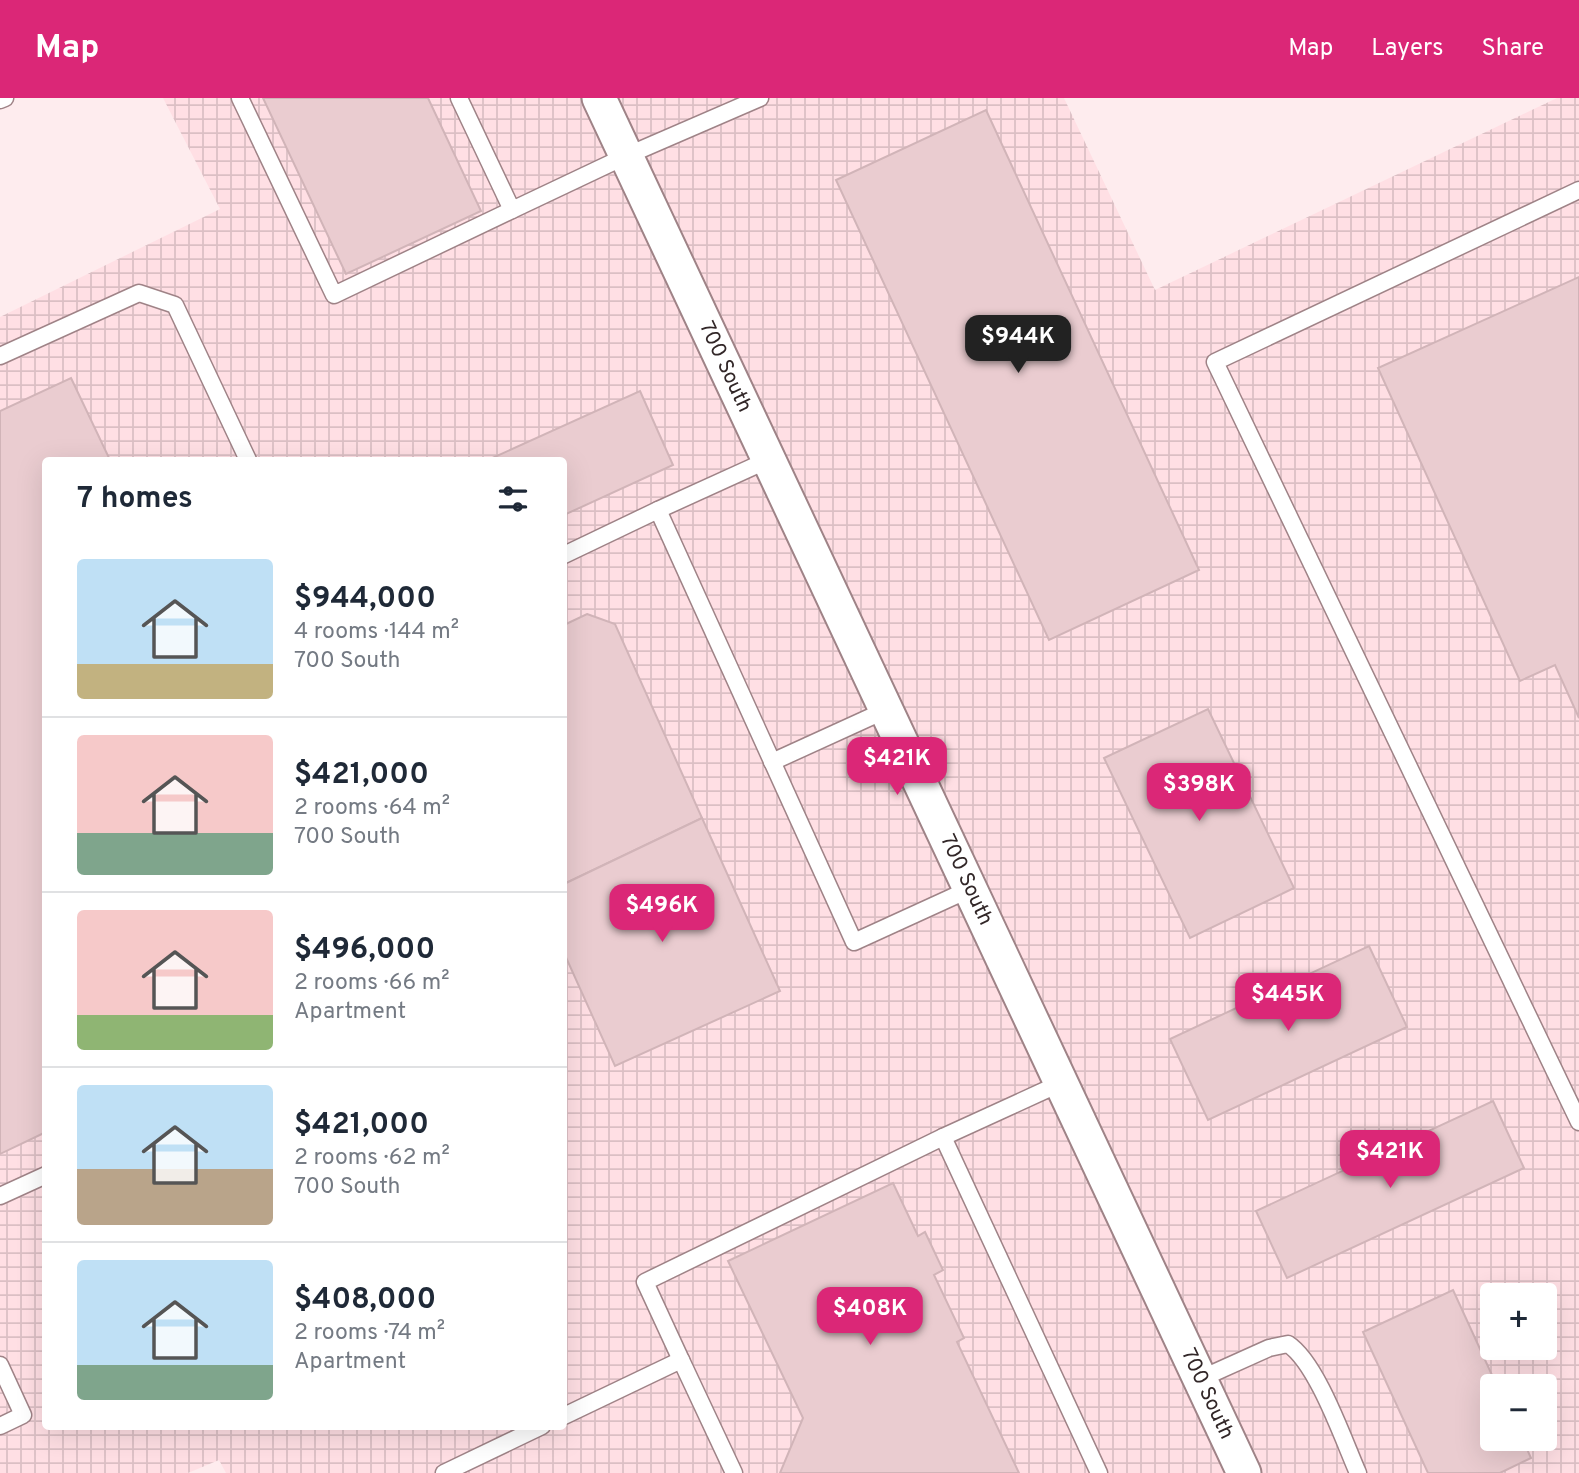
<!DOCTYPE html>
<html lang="en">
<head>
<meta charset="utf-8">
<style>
  :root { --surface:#fff; --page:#f6f6f7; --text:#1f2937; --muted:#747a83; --line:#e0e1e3; --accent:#db2777 }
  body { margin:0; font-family:Overpass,sans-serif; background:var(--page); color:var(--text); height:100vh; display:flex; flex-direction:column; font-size:26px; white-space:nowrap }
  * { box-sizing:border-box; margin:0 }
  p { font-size:23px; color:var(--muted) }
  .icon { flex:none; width:38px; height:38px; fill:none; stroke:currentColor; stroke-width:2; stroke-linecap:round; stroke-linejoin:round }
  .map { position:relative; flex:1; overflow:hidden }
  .drawer { position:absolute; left:42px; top:359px; width:525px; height:973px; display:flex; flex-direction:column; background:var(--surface); border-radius:7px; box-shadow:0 7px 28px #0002 }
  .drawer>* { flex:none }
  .fabs { position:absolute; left:1480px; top:1185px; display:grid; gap:14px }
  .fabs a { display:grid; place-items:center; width:77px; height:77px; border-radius:7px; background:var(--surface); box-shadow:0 7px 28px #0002; font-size:35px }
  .price { position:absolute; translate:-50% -60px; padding:0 16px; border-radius:14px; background:var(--accent); color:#fff; font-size:23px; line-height:46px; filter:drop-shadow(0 2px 4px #0008) }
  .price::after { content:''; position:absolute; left:50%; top:42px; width:21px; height:16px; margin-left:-10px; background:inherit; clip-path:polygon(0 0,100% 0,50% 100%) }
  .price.current { background:#222; color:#fff }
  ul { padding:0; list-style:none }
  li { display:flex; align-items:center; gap:21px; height:175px; padding:0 35px }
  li+li { border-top:2px solid var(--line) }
  li span { display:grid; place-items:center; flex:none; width:196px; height:140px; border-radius:7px; color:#555 }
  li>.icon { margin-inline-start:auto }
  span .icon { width:84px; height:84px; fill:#fffc; stroke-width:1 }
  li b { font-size:30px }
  h2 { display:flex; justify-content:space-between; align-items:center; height:84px; padding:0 35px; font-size:30px }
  header { display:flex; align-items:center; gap:42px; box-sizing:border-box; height:98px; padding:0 35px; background:var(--accent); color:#fff }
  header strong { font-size:33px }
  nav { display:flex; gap:38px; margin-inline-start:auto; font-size:24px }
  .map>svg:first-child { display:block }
</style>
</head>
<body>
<header>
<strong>Map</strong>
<nav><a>Map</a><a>Layers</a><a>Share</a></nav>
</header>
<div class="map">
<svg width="1579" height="1375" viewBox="0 0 1579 1375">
  <defs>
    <pattern id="industrial-grid" width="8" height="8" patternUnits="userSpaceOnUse" patternTransform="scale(1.75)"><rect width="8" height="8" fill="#ffdfe4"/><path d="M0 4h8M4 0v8" fill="none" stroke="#dbbfc4"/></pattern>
  </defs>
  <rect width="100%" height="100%" fill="#feecee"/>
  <!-- industrial -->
  <path fill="url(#industrial-grid)" fill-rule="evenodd" d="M163 0H1064L1155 192 1557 0H1579V1375H226L219 1362 188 1375H0V219L220 111ZM46 362H564V1328H46ZM1493 1197H1545V1250H1493ZM1493 1288H1545V1340H1493Z"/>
  <!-- building -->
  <g fill="#eaccd0" stroke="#d1b4b8" stroke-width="2">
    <path d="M263 0H428L481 113 346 176Z"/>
    <path d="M986 12 1199 472 1049 542 836 82Z"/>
    <path d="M1579 179V620L1555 567 1520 583 1378 270Z"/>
    <path d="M71 280 110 362H46V1034L0 1056V313Z"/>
    <path d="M640 293 673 367 564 417V362H488Z"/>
    <path d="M587 516 615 526 702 720 564 786V527Z"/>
    <path d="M1208 611 1294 790 1190 840 1104 660Z"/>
    <path d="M702 720 780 893 615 968 564 855V786Z"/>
    <path d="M1369 848 1407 929 1208 1022 1170 941Z"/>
    <path d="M1493 1003 1524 1070 1287 1180 1256 1113Z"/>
    <path d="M893 1085 918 1138 925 1134 943 1172 934 1177 964 1240 957 1244 1019 1375H780L803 1320 728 1163Z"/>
    <path d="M1453 1192 1497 1288H1493V1340H1522L1531 1360 1500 1375H1428L1363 1234Z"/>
  </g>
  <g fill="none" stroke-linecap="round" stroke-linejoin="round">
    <defs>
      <g id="lane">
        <path d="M240 0 334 197 512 112"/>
        <path d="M459 0 512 112 626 58 760 0"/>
        <path d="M0 2 5 0"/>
        <path d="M1579 92 1215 264 1579 1024"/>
        <path d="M0 258 139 195 175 207 248 362"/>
        <path d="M768 362 658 412 854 844 970 791"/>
        <path d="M564 457 658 412"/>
        <path d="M772 664 886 612"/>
        <path d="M1061 985 943 1039 1099 1375"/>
        <path d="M0 1098 46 1077"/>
        <path d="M681 1262 645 1184 943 1039"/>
        <path d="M0 1267 23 1317 0 1328"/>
        <path d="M1200 1281 1269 1250 1288 1246C1317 1265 1343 1341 1358 1375"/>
        <path d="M564 1318 681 1262 734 1375"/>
        <path d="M444 1375 542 1328"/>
      </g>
      <path id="street" d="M599 0 1244 1375"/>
    </defs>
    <!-- lane casing -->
    <use href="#lane" stroke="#9f8387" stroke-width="19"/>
    <!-- street casing -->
    <use href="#street" stroke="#9f8387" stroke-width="37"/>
    <!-- lane -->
    <use href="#lane" stroke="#fff" stroke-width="16"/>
    <!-- street -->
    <use href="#street" stroke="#fff" stroke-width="33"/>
  </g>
  <g text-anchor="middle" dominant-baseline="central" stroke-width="6" stroke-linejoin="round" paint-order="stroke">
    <!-- street labels -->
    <g font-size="21" fill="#322728" stroke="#fff">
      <text transform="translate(725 269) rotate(65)">700 South</text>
      <text transform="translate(966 782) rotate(65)">700 South</text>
      <text transform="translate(1207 1296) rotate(65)">700 South</text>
    </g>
  </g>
</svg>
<div class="fabs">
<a>+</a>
<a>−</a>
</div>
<b class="price current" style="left:1018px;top:277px">$944K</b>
<b class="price" style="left:897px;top:699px">$421K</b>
<b class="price" style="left:1199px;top:725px">$398K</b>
<b class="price" style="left:662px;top:846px">$496K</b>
<b class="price" style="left:1288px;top:935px">$445K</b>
<b class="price" style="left:1390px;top:1092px">$421K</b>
<b class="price" style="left:870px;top:1249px">$408K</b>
<section class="drawer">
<h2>7 homes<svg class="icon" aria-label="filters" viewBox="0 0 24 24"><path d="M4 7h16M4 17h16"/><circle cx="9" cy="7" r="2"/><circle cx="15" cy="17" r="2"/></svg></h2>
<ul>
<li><span style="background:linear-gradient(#bfe0f5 75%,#c2b280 0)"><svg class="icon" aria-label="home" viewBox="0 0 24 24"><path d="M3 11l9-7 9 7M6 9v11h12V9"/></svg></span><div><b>$944,000</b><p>4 rooms · 144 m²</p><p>700 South</p></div></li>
<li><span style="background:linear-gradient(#f6c9c9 70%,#7fa58c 0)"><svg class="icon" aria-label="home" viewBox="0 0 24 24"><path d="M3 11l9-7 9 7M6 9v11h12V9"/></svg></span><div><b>$421,000</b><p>2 rooms · 64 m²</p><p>700 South</p></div></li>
<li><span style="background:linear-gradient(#f6c9c9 75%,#8fb573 0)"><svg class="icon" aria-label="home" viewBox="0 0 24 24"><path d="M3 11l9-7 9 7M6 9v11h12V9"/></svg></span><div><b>$496,000</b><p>2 rooms · 66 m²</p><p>Apartment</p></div></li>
<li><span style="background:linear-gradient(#bfe0f5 60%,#b9a48a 0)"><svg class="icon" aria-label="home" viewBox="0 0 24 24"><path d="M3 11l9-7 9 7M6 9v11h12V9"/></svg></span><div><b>$421,000</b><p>2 rooms · 62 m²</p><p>700 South</p></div></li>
<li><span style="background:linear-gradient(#bfe0f5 75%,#7fa58c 0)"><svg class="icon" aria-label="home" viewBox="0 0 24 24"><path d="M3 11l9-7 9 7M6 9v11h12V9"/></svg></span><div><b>$408,000</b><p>2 rooms · 74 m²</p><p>Apartment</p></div></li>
</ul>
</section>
</div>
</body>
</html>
